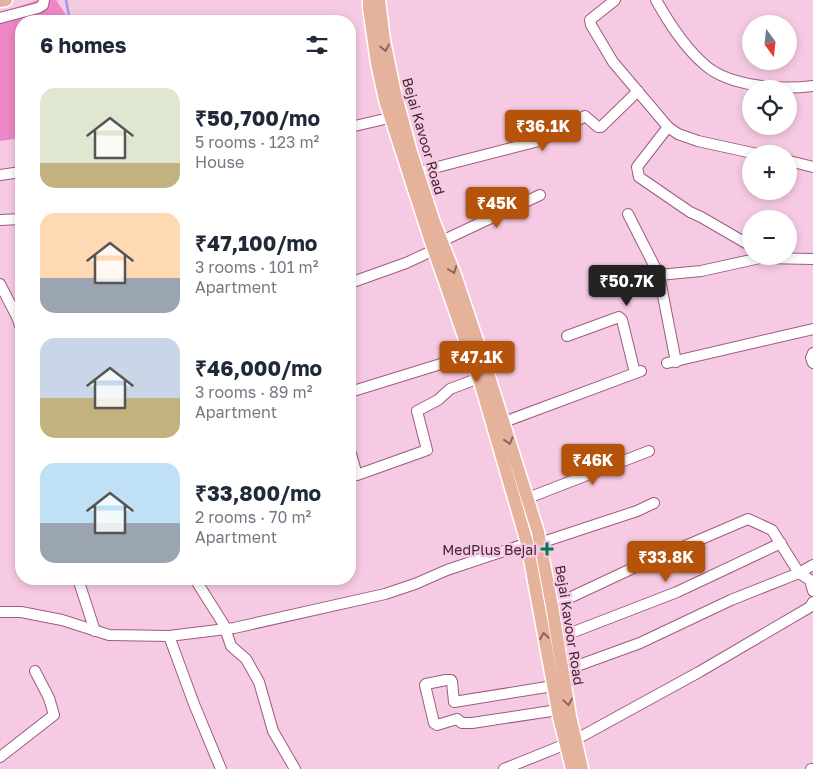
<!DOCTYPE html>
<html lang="en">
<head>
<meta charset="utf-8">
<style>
  :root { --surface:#fff; --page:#f6f6f7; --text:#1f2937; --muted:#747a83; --accent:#b45309 }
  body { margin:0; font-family:"Golos Text",sans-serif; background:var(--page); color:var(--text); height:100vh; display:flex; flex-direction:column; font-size:19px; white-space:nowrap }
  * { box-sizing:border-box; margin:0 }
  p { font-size:16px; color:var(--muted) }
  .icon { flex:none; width:28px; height:28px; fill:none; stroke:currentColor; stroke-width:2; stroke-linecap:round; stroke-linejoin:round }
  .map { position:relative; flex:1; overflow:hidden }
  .sheet { position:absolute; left:15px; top:15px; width:341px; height:570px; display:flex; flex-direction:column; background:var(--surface); border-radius:20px; box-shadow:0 2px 8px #0003 }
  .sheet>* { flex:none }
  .needle { width:32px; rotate:165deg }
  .controls { position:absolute; left:742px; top:15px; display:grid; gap:10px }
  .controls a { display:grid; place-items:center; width:55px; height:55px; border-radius:50%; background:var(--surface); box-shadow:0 2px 8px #0003; font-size:25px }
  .price { position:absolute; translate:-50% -42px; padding:0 11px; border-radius:5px; background:var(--accent); color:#fff; font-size:16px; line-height:32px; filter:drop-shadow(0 1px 2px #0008) }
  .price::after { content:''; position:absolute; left:50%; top:30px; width:15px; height:11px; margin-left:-8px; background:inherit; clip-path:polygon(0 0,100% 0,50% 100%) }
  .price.on { background:#222; color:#fff }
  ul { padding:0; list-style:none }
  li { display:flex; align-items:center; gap:15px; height:125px; padding:0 25px }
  li span { display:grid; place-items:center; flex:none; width:140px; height:100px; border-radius:15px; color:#555 }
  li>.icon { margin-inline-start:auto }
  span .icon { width:60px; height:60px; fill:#fffc; stroke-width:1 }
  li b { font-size:21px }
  h2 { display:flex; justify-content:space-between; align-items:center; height:60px; padding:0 25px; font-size:21px }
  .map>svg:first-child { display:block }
</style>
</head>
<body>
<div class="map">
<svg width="813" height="769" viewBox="0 0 813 769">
  <rect width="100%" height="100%" fill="#f7cae3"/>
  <!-- green -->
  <path fill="#ee87c5" d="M38 0H56L70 21H21V138L0 141V13Z"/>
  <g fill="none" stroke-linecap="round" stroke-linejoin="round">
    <!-- stream -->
    <path stroke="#9c99f2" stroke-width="2.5" d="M66 0 70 21"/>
    <defs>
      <g id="minor">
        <path d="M615 0 590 20 591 25 613 62 668 127 678 134 698 141 757 154"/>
        <path d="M656 0C669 23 684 47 705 65 730 87 781 90 813 86"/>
        <path d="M0 18 38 8 43 5 44 0"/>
        <path d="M350 127 398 116"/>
        <path d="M668 127 637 167 639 177 690 212 701 217 751 246"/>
        <path d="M789 161 813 167"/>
        <path d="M418 172 535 142 553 135 585 116 598 127H601L638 91"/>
        <path d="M0 175 21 172"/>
        <path d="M628 214 659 275 676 362"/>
        <path d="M0 220 21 219"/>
        <path d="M442 241 540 195"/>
        <path d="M659 275 701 271 760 258 813 259"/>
        <path d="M350 283 406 263 434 250"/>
        <path d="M0 284 17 317 21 328"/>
        <path d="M567 336 619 317 622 320 635 373"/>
        <path d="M813 353 811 358 813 363"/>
        <path d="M667 363 813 329"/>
        <path d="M350 392 470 355"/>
        <path d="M504 422 641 371"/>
        <path d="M350 454H351L357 475 427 450 417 411 438 400 450 389 479 378"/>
        <path d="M528 498 649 451"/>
        <path d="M540 543 637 511 654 503"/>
        <path d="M78 579 95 631"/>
        <path d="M195 579 224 625 231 646 246 659 259 682 273 731 295 769"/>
        <path d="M552 606 629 570 748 519 772 530 799 573 810 580 813 591"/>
        <path d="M0 612H21L62 620 109 635 169 636 234 628 385 594 415 584 447 570 540 539"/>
        <path d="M169 636 194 704 221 769"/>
        <path d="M558 638 677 592 781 543"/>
        <path d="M563 671 640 643 731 600 799 573 813 565"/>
        <path d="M553 686 454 702 452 682 451 680H446L426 684 425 685 434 723 437 725 457 719 462 723H472L558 710"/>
        <path d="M575 740 699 672 810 607 813 602"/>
        <path d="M0 757 54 715 49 698 35 671"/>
        <path d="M504 769 566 744"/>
        <path d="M811 769H813"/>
      </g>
      <g id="major">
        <path d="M369 0V8L377 63 385 100 431 242 481 385 527 543 559 717 572 769"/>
        <path d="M379 0 384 40 394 89 411 152 434 222 455 275 485 364 538 532 552 606 570 716 582 769"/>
        <path d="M0 1 6 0"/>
      </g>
    </defs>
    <!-- minor casing -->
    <use href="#minor" stroke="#9d5b82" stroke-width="12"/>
    <!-- major casing -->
    <use href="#major" stroke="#fff" stroke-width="15"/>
    <!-- minor -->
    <use href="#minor" stroke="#fff" stroke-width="10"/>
    <!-- major -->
    <use href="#major" stroke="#e5b29b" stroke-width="12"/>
  </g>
  <!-- one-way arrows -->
  <defs><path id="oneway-chevron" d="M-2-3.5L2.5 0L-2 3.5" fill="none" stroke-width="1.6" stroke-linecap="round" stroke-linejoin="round" transform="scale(1.25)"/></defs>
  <g stroke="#8b6463">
    <use href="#oneway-chevron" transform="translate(385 48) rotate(78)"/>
    <use href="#oneway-chevron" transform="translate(453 270) rotate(69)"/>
    <use href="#oneway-chevron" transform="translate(509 441) rotate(73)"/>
    <use href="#oneway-chevron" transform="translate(544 636) rotate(-100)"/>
    <use href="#oneway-chevron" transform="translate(568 702) rotate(82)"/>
  </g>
  <!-- markers -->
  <path fill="#017955" stroke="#f7cae3" stroke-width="2" d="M544.5 541.5h5v5h5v5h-5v5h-5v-5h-5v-5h5z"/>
  <g text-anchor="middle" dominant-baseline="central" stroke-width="5" stroke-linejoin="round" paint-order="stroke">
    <!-- street labels -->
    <g font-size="14" fill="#412535" stroke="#f7cae3">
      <text transform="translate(424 136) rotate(74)">Bejai Kavoor Road</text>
      <text transform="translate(570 625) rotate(81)">Bejai Kavoor Road</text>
    </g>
    <!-- poi labels -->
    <g font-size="14" fill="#412535" stroke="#f7cae3" text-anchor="end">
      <text x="537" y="549">MedPlus Bejai</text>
    </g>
  </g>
</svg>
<div class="controls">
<a><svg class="needle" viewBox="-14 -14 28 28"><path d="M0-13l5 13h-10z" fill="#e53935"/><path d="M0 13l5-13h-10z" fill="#747a83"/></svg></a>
<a><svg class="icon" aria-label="locate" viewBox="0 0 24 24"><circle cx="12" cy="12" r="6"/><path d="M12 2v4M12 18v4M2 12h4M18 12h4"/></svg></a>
<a>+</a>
<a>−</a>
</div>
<b class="price" style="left:543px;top:152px">₹36.1K</b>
<b class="price" style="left:497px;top:229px">₹45K</b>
<b class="price on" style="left:627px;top:307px">₹50.7K</b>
<b class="price" style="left:477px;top:383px">₹47.1K</b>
<b class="price" style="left:593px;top:486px">₹46K</b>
<b class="price" style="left:666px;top:583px">₹33.8K</b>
<section class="sheet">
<h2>6 homes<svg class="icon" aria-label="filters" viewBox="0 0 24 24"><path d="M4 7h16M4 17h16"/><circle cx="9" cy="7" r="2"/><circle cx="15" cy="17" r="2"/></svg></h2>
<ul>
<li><span style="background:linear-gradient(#dfe7d0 75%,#c2b280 0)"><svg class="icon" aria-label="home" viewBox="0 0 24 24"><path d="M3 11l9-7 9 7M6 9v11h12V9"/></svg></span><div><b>₹50,700/mo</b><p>5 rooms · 123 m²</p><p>House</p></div></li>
<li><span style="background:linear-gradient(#ffd9b3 65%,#9aa5b1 0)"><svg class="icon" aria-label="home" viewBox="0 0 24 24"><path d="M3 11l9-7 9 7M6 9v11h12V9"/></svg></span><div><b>₹47,100/mo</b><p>3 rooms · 101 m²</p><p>Apartment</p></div></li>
<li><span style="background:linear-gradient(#c9d6e8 60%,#c2b280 0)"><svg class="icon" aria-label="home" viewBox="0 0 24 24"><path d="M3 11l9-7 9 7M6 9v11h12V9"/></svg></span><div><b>₹46,000/mo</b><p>3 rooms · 89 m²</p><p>Apartment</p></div></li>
<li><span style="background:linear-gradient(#bfe0f5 60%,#9aa5b1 0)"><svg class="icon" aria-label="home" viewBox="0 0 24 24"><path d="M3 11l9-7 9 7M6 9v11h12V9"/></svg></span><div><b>₹33,800/mo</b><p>2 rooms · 70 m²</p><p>Apartment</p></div></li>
</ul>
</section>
</div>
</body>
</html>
